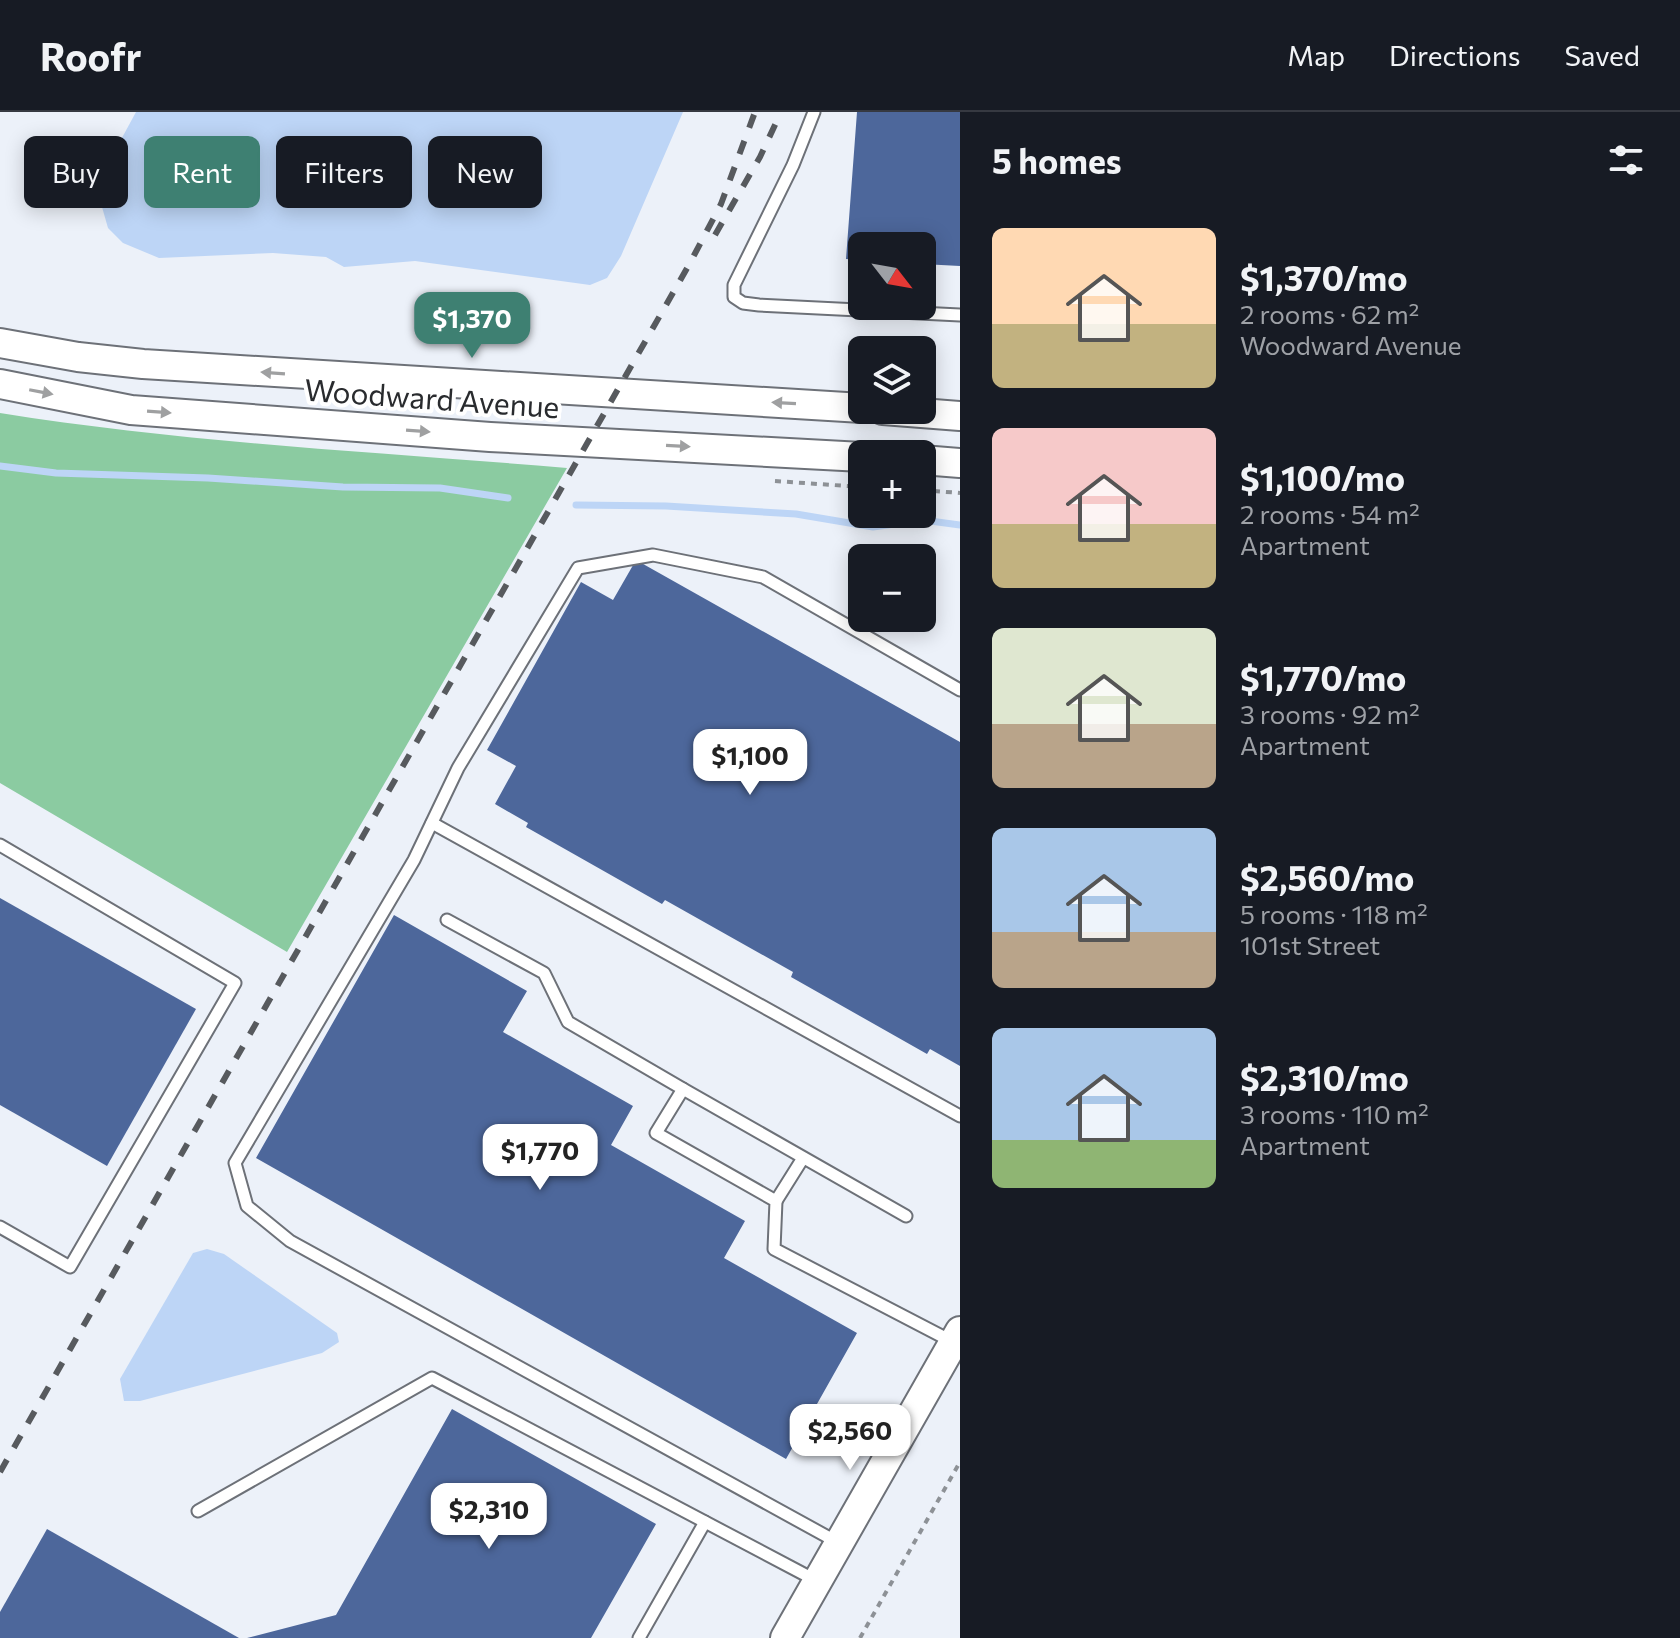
<!DOCTYPE html>
<html lang="en">
<head>
<meta charset="utf-8">
<style>
  :root { --surface:#171b24; --page:#20242c; --text:#f1f3f6; --muted:#9ea1a6; --line:#363941; --accent:#3e8072 }
  body { margin:0; font-family:Commissioner,sans-serif; background:var(--page); color:var(--text); height:100vh; display:flex; flex-direction:column; font-size:30px; white-space:nowrap }
  * { box-sizing:border-box; margin:0 }
  p { font-size:26px; color:var(--muted) }
  .icon { flex:none; width:44px; height:44px; fill:none; stroke:currentColor; stroke-width:2; stroke-linecap:round; stroke-linejoin:round }
  .map { position:relative; flex:1; overflow:hidden }
  .details { display:flex; flex-direction:column; background:var(--surface); width:720px }
  .details>* { flex:none }
  .hud { position:absolute; left:24px; top:24px; width:760px; height:72px; display:flex; gap:16px }
  .needle { width:52px; rotate:121deg }
  .buttons { position:absolute; left:848px; top:120px; display:grid; gap:16px }
  .buttons a { display:grid; place-items:center; width:88px; height:88px; border-radius:12px; background:var(--surface); box-shadow:0 4px 20px #0003; font-size:40px }
  .price { position:absolute; translate:-50% -68px; padding:0 18px; border-radius:16px; background:#fff; color:#222; font-size:26px; line-height:52px; filter:drop-shadow(0 2px 4px #0008) }
  .price::after { content:''; position:absolute; left:50%; top:48px; width:24px; height:18px; margin-left:-12px; background:inherit; clip-path:polygon(0 0,100% 0,50% 100%) }
  .price.on { background:var(--accent); color:#fff }
  ul { padding:0; list-style:none }
  li { display:flex; align-items:center; gap:24px; height:200px; padding:0 32px }
  li span { display:grid; place-items:center; flex:none; width:224px; height:160px; border-radius:12px; color:#555 }
  li>.icon { margin-inline-start:auto }
  span .icon { width:96px; height:96px; fill:#fffc; stroke-width:1 }
  li b { font-size:34px }
  h2 { display:flex; justify-content:space-between; align-items:center; height:96px; padding:0 32px; font-size:34px }
  .tag { padding:0 28px; border-radius:12px; background:var(--surface); box-shadow:0 4px 20px #0003; font-size:28px; line-height:72px }
  .tag.on { background:var(--accent); color:#fff }
  header { display:flex; align-items:center; gap:48px; box-sizing:border-box; height:112px; padding:0 40px; background:var(--surface); border-bottom:2px solid var(--line) }
  header strong { font-size:38px }
  nav { display:flex; gap:44px; margin-inline-start:auto; font-size:28px }
  main { display:flex; flex:1; min-height:0 }
  .map>svg:first-child { display:block }
</style>
</head>
<body>
<header>
<strong>Roofr</strong>
<nav><a>Map</a><a>Directions</a><a>Saved</a></nav>
</header>
<main>
<div class="map">
<svg width="960" height="1526" viewBox="0 0 960 1526">
  <rect width="100%" height="100%" fill="#ecf1f9"/>
  <!-- forest -->
  <path fill="#8bcba1" d="M0 301C187 331 378 340 567 356L287 840 0 671Z"/>
  <!-- water -->
  <g fill="#bdd5f6">
    <path d="M136 0H683L621 144 607 166 590 173 415 149 344 155 326 145 273 141 159 146 123 131 108 116 100 88 117 35Z"/>
    <path d="M207 1137 224 1142 337 1221 339 1230 322 1241 140 1289H124L120 1267 193 1141Z"/>
  </g>
  <g fill="none" stroke-linecap="round" stroke-linejoin="round">
    <!-- stream -->
    <g stroke="#bdd5f6" stroke-width="7">
      <path d="M0 354 56 361 208 366 343 375 440 376 508 386"/>
      <path d="M576 393 666 394 796 402 873 415 923 408 960 413"/>
    </g>
  </g>
  <!-- building -->
  <g fill="#4d679b">
    <path d="M857 0H960V154L922 152V134H862V148L846 147Z"/>
    <path d="M636 448 960 630V954L930 937 927 942 791 865 793 860 665 788 662 792 526 715 528 711 495 692 516 654 487 638 581 470 613 488Z"/>
    <path d="M0 786 196 897 107 1054 0 993Z"/>
    <path d="M394 803 527 879 503 920 633 994 611 1033 745 1109 724 1146 857 1221 786 1347 256 1046Z"/>
    <path d="M452 1297 656 1412 591 1526H247L336 1503Z"/>
    <path d="M47 1417 239 1526H0V1500Z"/>
  </g>
  <g fill="none" stroke-linecap="round" stroke-linejoin="round">
    <defs>
      <g id="service">
        <path d="M814 0 793 53 734 173V185L743 191 759 193 960 203"/>
        <path d="M432 711 960 1004"/>
        <path d="M0 733 235 871 70 1155 0 1115"/>
        <path d="M447 808 544 861 568 910 683 977 656 1021 776 1089 774 1137 953 1230"/>
        <path d="M683 977 906 1104"/>
        <path d="M776 1089 803 1046"/>
        <path d="M198 1399 432 1266 817 1469"/>
        <path d="M837 1430 290 1129 247 1094 235 1051 414 748 458 656 578 456 653 443 763 465 960 578"/>
        <path d="M639 1526 705 1410"/>
      </g>
      <g id="tertiary">
        <path d="M0 231 78 245 143 252 862 296"/>
        <path d="M0 272 131 298 490 325 862 345"/>
        <path d="M883 298 960 304"/>
        <path d="M922 348 960 351"/>
        <path d="M785 1526 960 1219"/>
      </g>
    </defs>
    <!-- service casing -->
    <use href="#service" stroke="#6d7178" stroke-width="15"/>
    <!-- tertiary casing -->
    <use href="#tertiary" stroke="#6d7178" stroke-width="32"/>
    <!-- path -->
    <g stroke="#8d9196" stroke-width="4" stroke-dasharray="6 6" stroke-linecap="butt">
      <path d="M775 369 862 375"/>
      <path d="M922 378 960 381"/>
      <path d="M860 1526 960 1350"/>
    </g>
    <!-- service -->
    <use href="#service" stroke="#fff" stroke-width="11"/>
    <!-- tertiary -->
    <use href="#tertiary" stroke="#fff" stroke-width="28"/>
    <!-- rail -->
    <g stroke="#575a5e" stroke-width="6" stroke-dasharray="14 14" stroke-linecap="butt">
      <path d="M715 123 760 45 781 0"/>
      <path d="M0 1360 690 151 721 92 755 0"/>
    </g>
  </g>
  <!-- one-way arrows -->
  <defs><path id="oneway-solid" d="M-6-.8H1V-3.2L6.5 0L1 3.2V.8H-6Z" transform="scale(2)"/></defs>
  <g fill="#9fa0a1">
    <use href="#oneway-solid" transform="translate(273 261) rotate(-176)"/>
    <use href="#oneway-solid" transform="translate(41 280) rotate(11)"/>
    <use href="#oneway-solid" transform="translate(784 291) rotate(-177)"/>
    <use href="#oneway-solid" transform="translate(159 300) rotate(4)"/>
    <use href="#oneway-solid" transform="translate(418 319) rotate(4)"/>
    <use href="#oneway-solid" transform="translate(678 334) rotate(3)"/>
  </g>
  <g text-anchor="middle" dominant-baseline="central" stroke-width="8" stroke-linejoin="round" paint-order="stroke">
    <!-- street labels -->
    <g font-size="30" fill="#292b2e" stroke="#fff">
      <text transform="translate(432 285) rotate(4)">Woodward Avenue</text>
    </g>
  </g>
</svg>
<div class="buttons">
<a><svg class="needle" viewBox="-14 -14 28 28"><path d="M0-13l5 13h-10z" fill="#e53935"/><path d="M0 13l5-13h-10z" fill="#9ea1a6"/></svg></a>
<a><svg class="icon" aria-label="layers" viewBox="0 0 24 24"><path d="M12 4l9 5-9 5-9-5zM3 14l9 5 9-5"/></svg></a>
<a>+</a>
<a>−</a>
</div>
<b class="price on" style="left:472px;top:248px">$1,370</b>
<b class="price" style="left:750px;top:685px">$1,100</b>
<b class="price" style="left:540px;top:1080px">$1,770</b>
<b class="price" style="left:850px;top:1360px">$2,560</b>
<b class="price" style="left:489px;top:1439px">$2,310</b>
<div class="hud">
<a class="tag">Buy</a>
<a class="tag on">Rent</a>
<a class="tag">Filters</a>
<a class="tag">New</a>
</div>
</div>
<section class="details">
<h2>5 homes<svg class="icon" aria-label="filters" viewBox="0 0 24 24"><path d="M4 7h16M4 17h16"/><circle cx="9" cy="7" r="2"/><circle cx="15" cy="17" r="2"/></svg></h2>
<ul>
<li><span style="background:linear-gradient(#ffd9b3 60%,#c2b280 0)"><svg class="icon" aria-label="home" viewBox="0 0 24 24"><path d="M3 11l9-7 9 7M6 9v11h12V9"/></svg></span><div><b>$1,370/mo</b><p>2 rooms · 62 m²</p><p>Woodward Avenue</p></div></li>
<li><span style="background:linear-gradient(#f6c9c9 60%,#c2b280 0)"><svg class="icon" aria-label="home" viewBox="0 0 24 24"><path d="M3 11l9-7 9 7M6 9v11h12V9"/></svg></span><div><b>$1,100/mo</b><p>2 rooms · 54 m²</p><p>Apartment</p></div></li>
<li><span style="background:linear-gradient(#dfe7d0 60%,#b9a48a 0)"><svg class="icon" aria-label="home" viewBox="0 0 24 24"><path d="M3 11l9-7 9 7M6 9v11h12V9"/></svg></span><div><b>$1,770/mo</b><p>3 rooms · 92 m²</p><p>Apartment</p></div></li>
<li><span style="background:linear-gradient(#a9c7e8 65%,#b9a48a 0)"><svg class="icon" aria-label="home" viewBox="0 0 24 24"><path d="M3 11l9-7 9 7M6 9v11h12V9"/></svg></span><div><b>$2,560/mo</b><p>5 rooms · 118 m²</p><p>101st Street</p></div></li>
<li><span style="background:linear-gradient(#a9c7e8 70%,#8fb573 0)"><svg class="icon" aria-label="home" viewBox="0 0 24 24"><path d="M3 11l9-7 9 7M6 9v11h12V9"/></svg></span><div><b>$2,310/mo</b><p>3 rooms · 110 m²</p><p>Apartment</p></div></li>
</ul>
</section>
</main>
</body>
</html>
